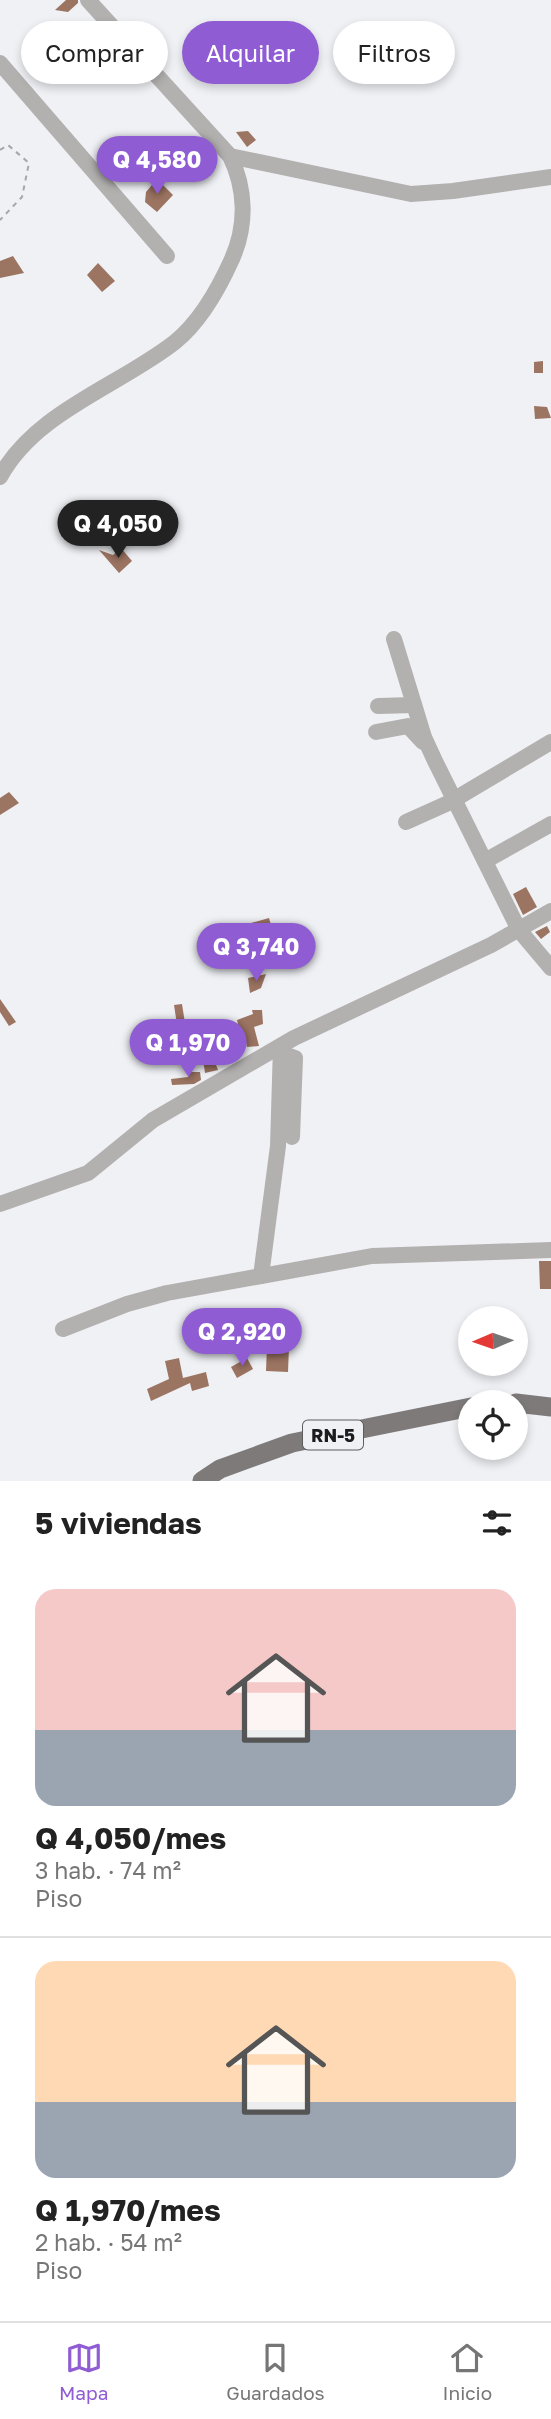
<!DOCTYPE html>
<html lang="es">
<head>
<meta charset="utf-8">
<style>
  :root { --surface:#fff; --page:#f2f2f2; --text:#222; --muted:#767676; --line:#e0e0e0; --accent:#8f5cd4 }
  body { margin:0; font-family:"Golos Text",sans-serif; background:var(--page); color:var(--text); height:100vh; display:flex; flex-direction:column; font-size:26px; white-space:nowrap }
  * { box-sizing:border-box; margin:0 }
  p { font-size:23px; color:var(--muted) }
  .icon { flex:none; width:38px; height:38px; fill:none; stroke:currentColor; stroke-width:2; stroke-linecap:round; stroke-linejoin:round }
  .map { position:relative; height:1481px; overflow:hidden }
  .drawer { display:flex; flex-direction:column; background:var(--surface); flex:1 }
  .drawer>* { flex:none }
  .banner { position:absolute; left:21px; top:21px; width:509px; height:63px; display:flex; gap:14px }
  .needle { width:46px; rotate:268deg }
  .controls { position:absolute; left:458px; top:1306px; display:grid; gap:14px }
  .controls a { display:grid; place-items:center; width:70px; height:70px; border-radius:50%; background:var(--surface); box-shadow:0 4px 10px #0003; font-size:35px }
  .price { position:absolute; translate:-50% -60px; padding:0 16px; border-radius:24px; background:var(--accent); color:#fff; font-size:23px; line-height:46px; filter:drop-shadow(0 2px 4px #0008) }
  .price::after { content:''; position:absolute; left:50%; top:42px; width:21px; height:16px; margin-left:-10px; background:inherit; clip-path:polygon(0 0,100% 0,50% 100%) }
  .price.current { background:#222; color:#fff }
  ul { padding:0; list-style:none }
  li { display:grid; align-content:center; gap:14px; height:371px; padding:0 35px }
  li+li { border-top:2px solid var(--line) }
  li span { display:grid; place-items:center; height:217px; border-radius:21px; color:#555 }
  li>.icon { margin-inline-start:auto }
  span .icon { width:126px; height:126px; fill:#fffc; stroke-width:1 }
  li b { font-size:30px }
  h2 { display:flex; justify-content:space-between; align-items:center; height:84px; padding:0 35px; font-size:30px }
  .chip { padding:0 24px; border-radius:32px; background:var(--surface); box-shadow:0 4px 10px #0003; font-size:24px; line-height:63px }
  .chip.current { background:var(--accent); color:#fff }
  .tab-bar { display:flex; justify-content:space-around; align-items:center; height:98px; border-top:2px solid var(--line); background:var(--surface); font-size:19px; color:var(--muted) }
  .tab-bar a { display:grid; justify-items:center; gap:4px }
  .tab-bar .current { color:var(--accent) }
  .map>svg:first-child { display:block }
</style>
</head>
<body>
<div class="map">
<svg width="551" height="1481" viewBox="0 0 551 1481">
  <rect width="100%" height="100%" fill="#f0f1f5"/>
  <!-- building -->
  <g fill="#9c7462">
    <path d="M66 0H78V3L68 12 55 10Z"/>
    <path d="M248 131 256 140 247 147 236 132Z"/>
    <path d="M157 179 173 195 157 212 145 202 146 192Z"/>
    <path d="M13 256 24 273 0 278V261Z"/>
    <path d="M98 263 115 281 102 292 87 275Z"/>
    <path d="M543 361V373H534V362Z"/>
    <path d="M534 406 547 407 551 418 535 419Z"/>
    <path d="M72 506 88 510 76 542 61 536Z"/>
    <path d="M121 548 132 561 119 573 99 550 113 555Z"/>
    <path d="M9 792 19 803 0 815V798Z"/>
    <path d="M526 887 537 907 523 915 513 894Z"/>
    <path d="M269 918 274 935 256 940 251 923Z"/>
    <path d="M547 926 550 932 541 939 535 932Z"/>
    <path d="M266 974 261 988 250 993 248 978Z"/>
    <path d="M0 999 16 1022 9 1026 0 1012Z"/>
    <path d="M182 1004 187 1036 179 1038 174 1005Z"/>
    <path d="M252 1010H262L263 1024 254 1027 259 1046 247 1047 246 1042H242L237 1020 253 1014Z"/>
    <path d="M213 1057 218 1070 205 1073 203 1059Z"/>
    <path d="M188 1072H200L201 1080 194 1084 172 1085 171 1079 188 1077Z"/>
    <path d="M539 1261H551V1289H540Z"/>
    <path d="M267 1346 289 1347 288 1372 266 1371Z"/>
    <path d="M179 1358 183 1378 206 1372 209 1386 192 1391 190 1383 151 1401 147 1389 169 1379 165 1361Z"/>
    <path d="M247 1358 253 1369 237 1378 231 1367Z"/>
  </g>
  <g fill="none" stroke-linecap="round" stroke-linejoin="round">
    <!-- path -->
    <path stroke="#a6a7aa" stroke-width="2" stroke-dasharray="5 5" stroke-linecap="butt" d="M0 150 8 145 29 163 22 197 0 220"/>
    <!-- minor -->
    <g stroke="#b3b0b0" stroke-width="16">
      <path d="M0 63 167 256"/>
      <path d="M230 156 411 194 453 191 551 177"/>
      <path d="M0 477C35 412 119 386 175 342 201 321 219 288 232 259 247 225 246 189 230 156L88 0"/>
      <path d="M394 639 424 737 435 761 519 930 551 968"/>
      <path d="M378 706 414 705"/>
      <path d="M376 732 408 726 423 742"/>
      <path d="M455 799 551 742"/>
      <path d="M406 822 455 800"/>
      <path d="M485 861 551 824"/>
      <path d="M281 1053 295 1058 292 1137"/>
      <path d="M0 1204 88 1173 153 1120 294 1038 491 945 551 911"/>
      <path d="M261 1276 278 1146 281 1046"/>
      <path d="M63 1329 127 1304 167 1293 372 1256 551 1250"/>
    </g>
    <!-- major -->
    <g stroke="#7e7a7a" stroke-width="19">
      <path d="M516 1403 551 1407"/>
      <path d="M202 1481 220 1469 292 1443 471 1407"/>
    </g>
  </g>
  <g text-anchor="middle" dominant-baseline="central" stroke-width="5" stroke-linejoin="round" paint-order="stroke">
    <!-- shield labels -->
    <rect fill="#f0f1f5" stroke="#5c5c5e" stroke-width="2" x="303" y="1420.5" width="60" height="29" rx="5"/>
    <g font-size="18" font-weight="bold" fill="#1c1c1e">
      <text x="333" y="1435">RN-5</text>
    </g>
  </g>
</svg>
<div class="controls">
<a><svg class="needle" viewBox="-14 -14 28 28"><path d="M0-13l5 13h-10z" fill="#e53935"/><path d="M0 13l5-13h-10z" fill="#767676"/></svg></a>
<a><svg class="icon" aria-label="locate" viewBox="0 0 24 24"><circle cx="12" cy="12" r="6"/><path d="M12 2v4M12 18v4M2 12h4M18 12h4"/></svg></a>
</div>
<b class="price" style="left:157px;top:196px">Q 4,580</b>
<b class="price current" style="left:118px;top:560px">Q 4,050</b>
<b class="price" style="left:256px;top:983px">Q 3,740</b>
<b class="price" style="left:188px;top:1079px">Q 1,970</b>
<b class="price" style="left:242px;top:1368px">Q 2,920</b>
<div class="banner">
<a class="chip">Comprar</a>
<a class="chip current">Alquilar</a>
<a class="chip">Filtros</a>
</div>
</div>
<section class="drawer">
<h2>5 viviendas<svg class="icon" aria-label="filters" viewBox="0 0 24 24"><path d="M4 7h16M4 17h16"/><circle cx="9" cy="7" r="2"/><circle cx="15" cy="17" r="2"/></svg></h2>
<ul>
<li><span style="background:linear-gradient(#f6c9c9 65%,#9aa5b1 0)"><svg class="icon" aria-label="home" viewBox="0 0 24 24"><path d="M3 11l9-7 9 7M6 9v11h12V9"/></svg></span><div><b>Q 4,050/mes</b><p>3 hab. · 74 m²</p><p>Piso</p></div></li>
<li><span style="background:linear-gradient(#ffd9b3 65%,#9aa5b1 0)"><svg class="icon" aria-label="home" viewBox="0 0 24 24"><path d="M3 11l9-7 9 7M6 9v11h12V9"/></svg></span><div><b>Q 1,970/mes</b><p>2 hab. · 54 m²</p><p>Piso</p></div></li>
</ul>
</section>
<nav class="tab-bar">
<a class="current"><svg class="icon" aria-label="map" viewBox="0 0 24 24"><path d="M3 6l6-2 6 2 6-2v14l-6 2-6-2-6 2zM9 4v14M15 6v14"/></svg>Mapa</a>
<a><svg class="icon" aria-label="saved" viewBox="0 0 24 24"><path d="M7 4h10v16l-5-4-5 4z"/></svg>Guardados</a>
<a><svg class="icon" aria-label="home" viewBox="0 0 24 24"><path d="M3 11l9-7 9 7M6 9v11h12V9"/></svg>Inicio</a>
</nav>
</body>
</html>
